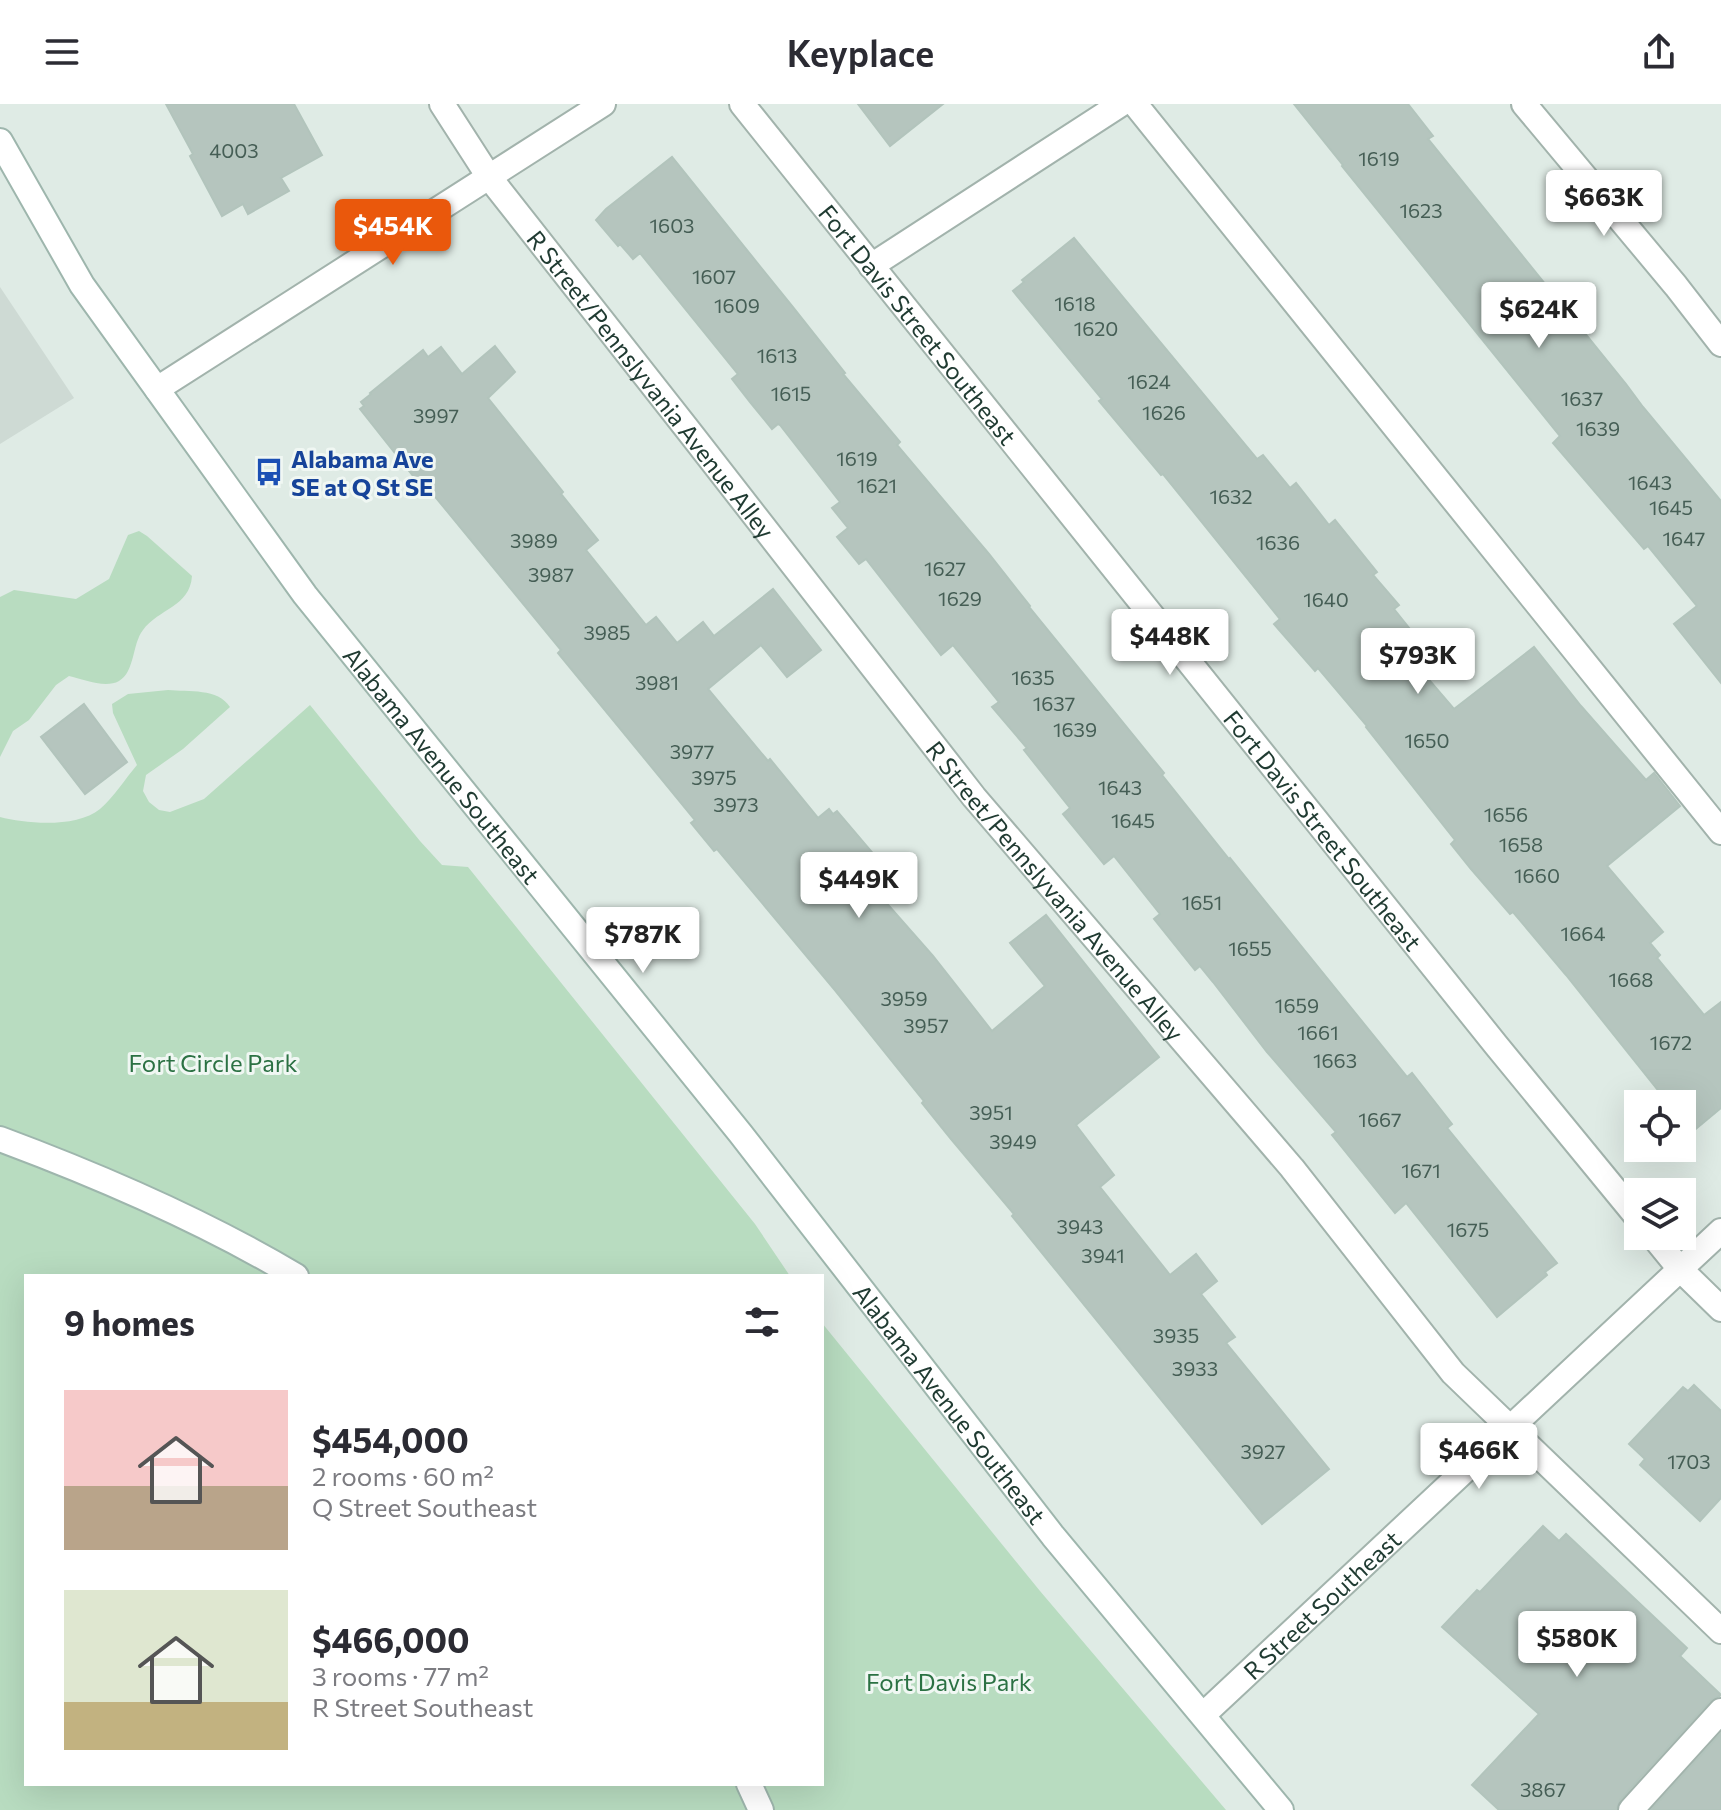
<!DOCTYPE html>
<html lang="en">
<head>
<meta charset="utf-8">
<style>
  :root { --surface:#fff; --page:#f2f2f3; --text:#2b2b33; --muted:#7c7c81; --accent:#ea580c }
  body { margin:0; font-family:Commissioner,sans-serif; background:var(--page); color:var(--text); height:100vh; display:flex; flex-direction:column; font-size:30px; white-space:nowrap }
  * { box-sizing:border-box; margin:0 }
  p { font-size:26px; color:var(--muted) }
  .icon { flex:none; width:44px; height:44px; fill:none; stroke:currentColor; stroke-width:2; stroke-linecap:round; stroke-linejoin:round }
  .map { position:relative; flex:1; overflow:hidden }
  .side { position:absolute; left:24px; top:1170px; width:800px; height:512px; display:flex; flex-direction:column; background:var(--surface); border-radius:0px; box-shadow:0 8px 32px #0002 }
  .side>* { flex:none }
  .controls { position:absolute; left:1624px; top:986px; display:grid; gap:16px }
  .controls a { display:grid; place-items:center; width:72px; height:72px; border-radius:0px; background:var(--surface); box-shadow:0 8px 32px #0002; font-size:40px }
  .price { position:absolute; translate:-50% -68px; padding:0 18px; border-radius:8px; background:#fff; color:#222; font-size:26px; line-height:52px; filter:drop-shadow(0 2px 4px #0008) }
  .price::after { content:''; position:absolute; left:50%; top:48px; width:24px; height:18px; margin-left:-12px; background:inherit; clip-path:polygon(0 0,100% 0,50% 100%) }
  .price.selected { background:var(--accent); color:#fff }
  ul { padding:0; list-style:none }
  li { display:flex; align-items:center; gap:24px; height:200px; padding:0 40px }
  li span { display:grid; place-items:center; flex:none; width:224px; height:160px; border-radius:0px; color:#555 }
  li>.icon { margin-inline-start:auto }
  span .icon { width:96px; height:96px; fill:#fffc; stroke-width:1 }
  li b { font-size:34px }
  h2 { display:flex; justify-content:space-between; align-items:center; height:96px; padding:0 40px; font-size:34px }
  header { display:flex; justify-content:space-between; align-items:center; height:104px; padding:0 40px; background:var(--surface); font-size:36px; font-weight:600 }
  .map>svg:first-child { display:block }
</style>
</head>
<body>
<header><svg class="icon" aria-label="menu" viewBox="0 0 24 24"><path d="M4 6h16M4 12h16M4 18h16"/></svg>Keyplace<svg class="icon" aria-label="share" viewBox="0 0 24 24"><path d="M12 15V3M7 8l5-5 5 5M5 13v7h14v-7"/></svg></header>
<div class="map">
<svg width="1721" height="1706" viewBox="0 0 1721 1706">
  <rect width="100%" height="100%" fill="#dfebe5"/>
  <!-- built -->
  <path fill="#cedad4" d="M0 183 74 294 0 340Z"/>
  <!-- green -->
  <g fill="#b8dcc0">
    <path d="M139 427 147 432 192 472C190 503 158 505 143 526 132 540 135 568 119 577 105 585 83 575 69 572L56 581 29 616 13 627 0 653V493L14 486 76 495 109 475 128 431Z"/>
    <path d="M168 586C189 588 218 584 230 603L183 645 146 671 143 687 149 698 159 706 170 708 204 695 310 601 420 737 442 761 468 763 755 1120 790 1172H26V1680H822V1219L1040 1487 1226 1706H0V713C27 720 77 724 100 705 114 693 125 675 137 661L113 609 112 600 128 590Z"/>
  </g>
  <!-- building -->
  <g fill="#b5c5be" stroke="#b2c4bc" stroke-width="2">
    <path d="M166 0H294L322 51 281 74 289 87 248 110 243 100 222 112 190 52 193 50Z"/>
    <path d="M858 0H943L890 42Z"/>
    <path d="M1294 0H1408L1433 32 1428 35 1626 280 1643 303 1721 397V579L1674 520 1697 502 1648 442 1644 445 1553 339 1560 332 1342 62 1343 61Z"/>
    <path d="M672 53 792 202 845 269 843 270 900 338 897 341 989 450 1030 502 1029 503 1164 669 1162 671 1229 755 1230 754 1407 973 1412 969 1452 1020 1447 1024 1557 1159 1545 1168 1547 1171 1497 1213 1406 1099 1395 1109 1332 1031 1336 1028 1267 948 1213 878 1200 862 1195 866 1154 815 1160 810 1114 752 1104 760 1063 710 1070 704 1024 646 1027 644 992 603 999 598 953 541 941 551 866 455 859 460 837 433 848 424 832 404 840 398 780 321 778 320 772 325 750 298 732 275 738 270 640 149 633 155 620 140 618 142 596 116 606 105Z"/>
    <path d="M1074 134 1257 355 1263 351 1290 384 1296 379 1329 421 1335 416 1377 468 1373 471 1399 501 1394 505 1414 530 1400 542 1454 605 1534 543 1581 602 1646 676 1654 669 1680 702 1607 762 1663 828 1650 839 1660 851 1657 854 1704 911 1721 898V1004L1692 1028 1682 1016V1000H1669L1566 871 1513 808 1510 810 1471 765 1451 740 1455 736 1366 623 1367 622 1318 564 1315 567 1274 520 1280 515 1163 370 1161 371 1099 297 1102 295 1013 187 1024 178 1022 176Z"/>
    <path d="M495 242 515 268 488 294 563 388 561 390 598 436 586 446 646 521 656 513 677 539 703 518 714 532 773 485 821 546 787 573 761 541 708 585 768 657 770 655 818 714 829 705 833 710 837 707 899 780 882 794 933 852 992 927 1045 882 1010 839 1046 811 1159 953 1076 1021 1114 1071 1100 1083 1170 1171 1196 1150 1217 1177 1201 1190 1235 1233 1226 1239 1329 1365 1262 1420 1051 1160 1012 1112 1014 1110 951 1035 922 999 924 997 834 885 717 745 714 747 691 719 695 716 558 549 561 546 428 384 425 387 360 305 364 302 361 298 371 290 370 289 423 246 428 253 441 243 462 270Z"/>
    <path d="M84 600 127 658 85 690 41 633Z"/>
    <path d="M1694 1281 1721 1307V1394L1700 1417 1640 1361 1645 1355 1629 1340 1683 1283 1688 1287Z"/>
    <path d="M1543 1422 1559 1437 1566 1430 1687 1544 1680 1552 1721 1591 1710 1597 1620 1696 1616 1706H1499L1472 1681 1539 1610 1442 1523 1477 1486 1480 1488Z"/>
    <path d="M1721 1629V1706H1651Z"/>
  </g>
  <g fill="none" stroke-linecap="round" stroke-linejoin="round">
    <defs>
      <g id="lane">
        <path id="s1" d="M442 0 489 73 688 326 974 693 1292 1064 1453 1269 1721 1527"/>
        <path d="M1135 0 1721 728"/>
        <path d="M871 162 1121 0"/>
        <path d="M1631 1706 1721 1607"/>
      </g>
      <g id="street">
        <path id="s2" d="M742 0 1496 941 1638 1114"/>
        <path d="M1524 0 1676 182 1721 240"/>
        <path d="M157 285 603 0"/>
        <path d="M1653 1132 1680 1165 1721 1205"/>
        <path id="s3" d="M1203 1611 1721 1127"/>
      </g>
      <g id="secondary">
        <path id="s4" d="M0 37 82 181 305 491 740 1029 1053 1432 1281 1706"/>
        <path d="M0 1035C102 1073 202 1116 296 1172"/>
        <path d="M749 1680 761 1706"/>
      </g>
    </defs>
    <!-- lane casing -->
    <use href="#lane" stroke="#a2b3ac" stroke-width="28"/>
    <!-- street casing -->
    <use href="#street" stroke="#a2b3ac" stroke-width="28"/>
    <!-- secondary casing -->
    <use href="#secondary" stroke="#9eb6ad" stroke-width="28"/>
    <!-- lane -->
    <use href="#lane" stroke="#fff" stroke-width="24"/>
    <!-- street -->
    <use href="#street" stroke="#fff" stroke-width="24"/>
    <!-- secondary -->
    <use href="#secondary" stroke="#fff" stroke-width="24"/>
  </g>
  <!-- icons -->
  <defs>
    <symbol id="bus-bare" viewBox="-9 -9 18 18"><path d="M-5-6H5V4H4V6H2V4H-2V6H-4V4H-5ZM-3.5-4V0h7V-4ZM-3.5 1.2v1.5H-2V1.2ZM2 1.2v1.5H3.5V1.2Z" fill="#1a4fb4" stroke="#f0f7f3" stroke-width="2.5" paint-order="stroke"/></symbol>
  </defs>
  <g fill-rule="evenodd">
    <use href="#bus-bare" x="249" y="348" width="40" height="40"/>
  </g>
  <g text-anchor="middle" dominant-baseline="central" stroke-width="6" stroke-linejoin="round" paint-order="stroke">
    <!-- number labels -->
    <g font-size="20" fill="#455e55">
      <text x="234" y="46">4003</text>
      <text x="1379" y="54">1619</text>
      <text x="1421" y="106">1623</text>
      <text x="672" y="121">1603</text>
      <text x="714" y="172">1607</text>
      <text x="1075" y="199">1618</text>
      <text x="737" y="201">1609</text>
      <text x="1096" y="224">1620</text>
      <text x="777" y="251">1613</text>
      <text x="1149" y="277">1624</text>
      <text x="791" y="289">1615</text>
      <text x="1582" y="294">1637</text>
      <text x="1164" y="308">1626</text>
      <text x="436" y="311">3997</text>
      <text x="1598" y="324">1639</text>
      <text x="857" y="354">1619</text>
      <text x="1650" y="378">1643</text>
      <text x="877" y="381">1621</text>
      <text x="1231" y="392">1632</text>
      <text x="1671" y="403">1645</text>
      <text x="1684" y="434">1647</text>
      <text x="534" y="436">3989</text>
      <text x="1278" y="438">1636</text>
      <text x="945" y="464">1627</text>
      <text x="551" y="470">3987</text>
      <text x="960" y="494">1629</text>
      <text x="1326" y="495">1640</text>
      <text x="607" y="528">3985</text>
      <text x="1033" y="573">1635</text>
      <text x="657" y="578">3981</text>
      <text x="1054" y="599">1637</text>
      <text x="1075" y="625">1639</text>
      <text x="1427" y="636">1650</text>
      <text x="692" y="647">3977</text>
      <text x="714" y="673">3975</text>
      <text x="1120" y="683">1643</text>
      <text x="736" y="700">3973</text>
      <text x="1506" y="710">1656</text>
      <text x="1133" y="716">1645</text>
      <text x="1521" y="740">1658</text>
      <text x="1537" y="771">1660</text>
      <text x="1202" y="798">1651</text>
      <text x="1583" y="829">1664</text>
      <text x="1250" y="844">1655</text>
      <text x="1631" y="875">1668</text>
      <text x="904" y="894">3959</text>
      <text x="1297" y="901">1659</text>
      <text x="926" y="921">3957</text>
      <text x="1318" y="928">1661</text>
      <text x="1671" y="938">1672</text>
      <text x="1335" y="956">1663</text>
      <text x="991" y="1008">3951</text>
      <text x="1380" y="1015">1667</text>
      <text x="1013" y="1037">3949</text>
      <text x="1421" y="1066">1671</text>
      <text x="1080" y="1122">3943</text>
      <text x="1468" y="1125">1675</text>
      <text x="1103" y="1151">3941</text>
      <text x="1176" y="1231">3935</text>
      <text x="1195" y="1264">3933</text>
      <text x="1263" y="1347">3927</text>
      <text x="1689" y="1357">1703</text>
      <text x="1543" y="1685">3867</text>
    </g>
    <!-- street labels -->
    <g font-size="24" fill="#203b32" stroke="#f0f7f3">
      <text stroke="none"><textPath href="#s2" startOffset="282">Fort Davis Street Southeast</textPath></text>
      <text stroke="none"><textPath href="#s1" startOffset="350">R Street/Pennslyvania Avenue Alley</textPath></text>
      <text stroke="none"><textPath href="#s4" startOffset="766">Alabama Avenue Southeast</textPath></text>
      <text stroke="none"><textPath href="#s2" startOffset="930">Fort Davis Street Southeast</textPath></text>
      <text stroke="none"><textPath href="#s1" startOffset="998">R Street/Pennslyvania Avenue Alley</textPath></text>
      <text stroke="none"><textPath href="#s4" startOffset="1582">Alabama Avenue Southeast</textPath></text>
      <text stroke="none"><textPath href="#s3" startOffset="162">R Street Southeast</textPath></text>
    </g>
    <!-- transit labels -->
    <g font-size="24" font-weight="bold" fill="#164399" stroke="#f0f7f3" text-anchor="start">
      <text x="291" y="354">Alabama Ave<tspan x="291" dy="28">SE at Q St SE</tspan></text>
    </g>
    <!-- park labels -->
    <g font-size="24" fill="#2b7143" stroke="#f0f7f3">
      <text x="213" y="958">Fort Circle Park</text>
      <text x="949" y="1577">Fort Davis Park</text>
    </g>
  </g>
</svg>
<div class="controls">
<a><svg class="icon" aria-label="locate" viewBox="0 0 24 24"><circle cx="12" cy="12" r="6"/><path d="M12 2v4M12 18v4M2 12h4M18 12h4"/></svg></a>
<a><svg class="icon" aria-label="layers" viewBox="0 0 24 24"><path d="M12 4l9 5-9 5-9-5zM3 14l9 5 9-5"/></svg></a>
</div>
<b class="price" style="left:1604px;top:134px">$663K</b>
<b class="price selected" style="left:393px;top:163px">$454K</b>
<b class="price" style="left:1539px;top:246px">$624K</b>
<b class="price" style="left:1170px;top:573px">$448K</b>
<b class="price" style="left:1418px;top:592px">$793K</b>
<b class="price" style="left:859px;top:816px">$449K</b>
<b class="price" style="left:643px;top:871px">$787K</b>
<b class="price" style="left:1479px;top:1387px">$466K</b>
<b class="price" style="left:1577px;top:1575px">$580K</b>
<section class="side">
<h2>9 homes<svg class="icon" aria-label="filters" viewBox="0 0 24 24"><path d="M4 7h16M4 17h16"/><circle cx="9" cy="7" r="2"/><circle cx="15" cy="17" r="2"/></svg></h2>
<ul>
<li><span style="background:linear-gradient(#f6c9c9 60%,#b9a48a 0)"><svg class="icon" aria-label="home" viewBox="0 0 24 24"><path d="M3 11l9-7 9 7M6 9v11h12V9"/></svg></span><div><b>$454,000</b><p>2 rooms · 60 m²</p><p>Q Street Southeast</p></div></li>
<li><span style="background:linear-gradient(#dfe7d0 70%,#c2b280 0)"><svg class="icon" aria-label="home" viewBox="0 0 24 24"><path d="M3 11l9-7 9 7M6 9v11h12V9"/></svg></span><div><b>$466,000</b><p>3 rooms · 77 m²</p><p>R Street Southeast</p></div></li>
</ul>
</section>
</div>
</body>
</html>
